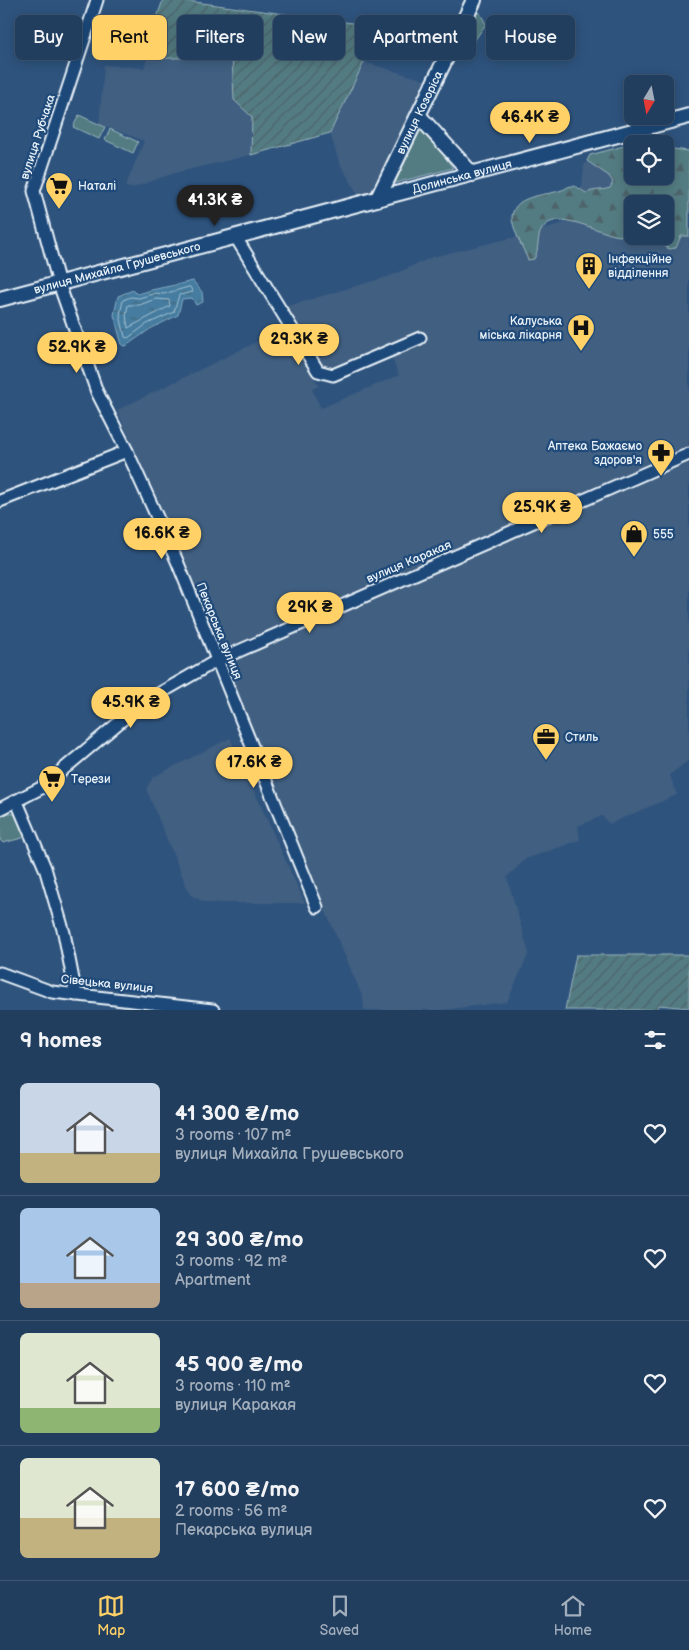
<!DOCTYPE html>
<html lang="en">
<head>
<meta charset="utf-8">
<style>
  :root { --surface:#223e5e; --page:#2e4967; --text:#f1f3f6; --muted:#a2aebc; --line:#3f5773; --accent:#ffd166 }
  body { margin:0; font-family:"Balsamiq Sans",sans-serif; background:var(--page); color:var(--text); height:100vh; display:flex; flex-direction:column; font-size:19px; white-space:nowrap }
  * { box-sizing:border-box; margin:0 }
  p { font-size:16px; color:var(--muted) }
  .icon { flex:none; width:28px; height:28px; fill:none; stroke:currentColor; stroke-width:2; stroke-linecap:round; stroke-linejoin:round }
  .map { position:relative; height:1010px; overflow:hidden }
  .side { display:flex; flex-direction:column; background:var(--surface); flex:1 }
  .side>* { flex:none }
  .banner { position:absolute; left:15px; top:15px; width:660px; height:45px; display:flex; gap:10px }
  .needle { width:32px; rotate:190deg }
  .fabs { position:absolute; left:624px; top:75px; display:grid; gap:10px }
  .fabs a { display:grid; place-items:center; width:50px; height:50px; border-radius:8px; background:var(--surface); box-shadow:0 2px 12px #0003,0 0 0 1px var(--line); font-size:25px }
  .price { position:absolute; translate:-50% -42px; padding:0 11px; border-radius:18px; background:var(--accent); color:#111; font-size:16px; line-height:32px; filter:drop-shadow(0 1px 2px #0008) }
  .price::after { content:''; position:absolute; left:50%; top:30px; width:15px; height:11px; margin-left:-8px; background:inherit; clip-path:polygon(0 0,100% 0,50% 100%) }
  .price.current { background:#222; color:#fff }
  ul { padding:0; list-style:none }
  li { display:flex; align-items:center; gap:15px; height:125px; padding:0 20px }
  li+li { border-top:1px solid var(--line) }
  li span { display:grid; place-items:center; flex:none; width:140px; height:100px; border-radius:8px; color:#555 }
  li>.icon { margin-inline-start:auto }
  span .icon { width:60px; height:60px; fill:#fffc; stroke-width:1 }
  li b { font-size:21px }
  h2 { display:flex; justify-content:space-between; align-items:center; height:60px; padding:0 20px; font-size:21px }
  .chip { padding:0 18px; border-radius:8px; background:var(--surface); box-shadow:0 2px 12px #0003,0 0 0 1px var(--line); font-size:18px; line-height:45px }
  .chip.current { background:var(--accent); color:#111 }
  .tab-bar { display:flex; justify-content:space-around; align-items:center; height:70px; border-top:1px solid var(--line); background:var(--surface); font-size:14px; color:var(--muted) }
  .tab-bar a { display:grid; justify-items:center; gap:2px }
  .tab-bar .current { color:var(--accent) }
  .map>svg:first-child { display:block }
</style>
</head>
<body>
<div class="map">
<svg width="689" height="1010" viewBox="0 0 689 1010">
  <defs>
    <pattern id="forest-firs" width="22" height="20" patternUnits="userSpaceOnUse" patternTransform="scale(1.25)"><rect width="22" height="20" fill="#527b82"/><path d="M5 1l3.5 6h-7zM16 11l3.5 6h-7z" fill="#4d6469"/></pattern>
    <pattern id="garden-furrows" width="10" height="10" patternUnits="userSpaceOnUse" patternTransform="scale(1.25)"><rect width="10" height="10" fill="#527b82"/><path d="M-1 1l2-2M0 10L10 0M9 11l2-2" fill="none" stroke="#4d6469"/></pattern>
    <pattern id="water-ripples" width="26" height="14" patternUnits="userSpaceOnUse" patternTransform="scale(1.25)"><rect width="26" height="14" fill="#447c9f"/><path d="M2 4q2-2 4 0t4 0M15 11q2-2 4 0t4 0" fill="none" stroke="#456579"/></pattern>
  </defs>
  <rect width="100%" height="100%" fill="#2e537d"/>
  <filter id="ink" filterUnits="userSpaceOnUse"><feTurbulence type="fractalNoise" baseFrequency=".02" numOctaves="2"/><feDisplacementMap in="SourceGraphic" scale="10" xChannelSelector="R" yChannelSelector="G"/><feConvolveMatrix kernelMatrix="1 2 1 2 8 2 1 2 1" color-interpolation-filters="sRGB"/></filter>
  <g filter="url(#ink)">
    <!-- built -->
    <g fill="#405e81" fill-rule="evenodd">
      <path d="M232 56 234 100 252 117 251 155 175 173 132 188 125 187 144 141 99 124 104 65 144 68 147 59Z"/>
      <path d="M364 62 425 80 383 179 372 195 360 198 339 162 330 133Z"/>
      <path d="M689 151V446L231 648H223L213 639 180 551 117 410 285 328 319 386 312 389 321 408 399 375 387 348 330 372 322 371 284 307 390 276 432 257 515 237 567 222 582 185 584 165 591 157 632 176H665ZM632 204H665V236H632Z"/>
      <path d="M689 459V760L670 775 677 795 609 824 602 816 578 826 580 840 526 859 507 877 529 953 507 1002 443 1010H364L363 998 283 813 221 663 563 517Z"/>
      <path d="M230 738 305 903H206L190 895 146 789 153 777Z"/>
    </g>
    <!-- grass -->
    <g fill="#527b82" stroke="#9db6bd">
      <path d="M474 11 480 13 486 24 472 44 465 45 460 40Z"/>
      <path d="M79 115 105 127 99 139 73 127Z"/>
      <path d="M110 129 138 142 133 153 105 140Z"/>
      <path d="M420 129 427 133 453 168 395 183Z"/>
      <path d="M9 813 19 815 26 837 3 843 0 840V817Z"/>
    </g>
    <!-- forest -->
    <path fill="url(#forest-firs)" stroke="#9db6bd" d="M635 143 641 144H632V176H665V148L689 151V236H681L676 248 669 249 650 236H665V204H632V225L629 223 621 236C600 235 557 206 542 229 536 238 540 249 534 259L528 260C524 250 511 226 512 216 515 194 546 196 562 190 566 189 567 186 572 186 577 186 581 190 586 193 595 189 601 191 610 188L613 182 609 176 587 161 590 155Z"/>
    <!-- garden -->
    <g fill="url(#garden-furrows)" stroke="#9db6bd">
      <path d="M163 0H179L375 26 364 62 330 133 251 155 252 117 234 100 232 56 147 59 143 56Z"/>
      <path d="M576 955H689V1008L659 1005 658 1010H565Z"/>
    </g>
    <!-- water -->
    <path fill="url(#water-ripples)" stroke="#86abc3" d="M193 281 202 292 203 302 196 305 192 298 182 299 178 315 150 329 126 346 122 345 114 315 118 296 133 290 137 294C156 288 173 286 193 281Z"/>
    <g fill="none" stroke-linecap="round" stroke-linejoin="round">
      <!-- shore -->
      <g stroke="#a6c2d4" stroke-width="1">
        <path d="M190 287 193 292 179 295 174 312 147 324 128 338 125 337 120 315 123 300 131 297 139 298 156 293 163 294Z"/>
        <path d="M156 299 169 300 170 306 128 328 126 315 128 305H139Z"/>
      </g>
      <defs>
        <g id="minor">
          <path d="M97 0 34 191 59 284 97 392 127 451 177 561 317 907"/>
          <path d="M235 236 318 371 333 375 420 338"/>
          <path d="M0 501 127 451"/>
          <path d="M17 802 45 868 64 933 76 995"/>
          <path d="M0 809 41 788 141 704 216 661 689 454"/>
          <path d="M0 973 52 992 213 1010"/>
        </g>
        <g id="major">
          <path d="M419 116 472 174"/>
          <path id="s1" d="M378 198 474 0"/>
          <path id="s2" d="M0 299 689 116"/>
        </g>
      </defs>
      <!-- minor casing -->
      <use href="#minor" stroke="#e8f1f8" stroke-width="15"/>
      <!-- major casing -->
      <use href="#major" stroke="#e8f1f8" stroke-width="18"/>
      <!-- minor -->
      <use href="#minor" stroke="#1f4a7a" stroke-width="11"/>
      <!-- major -->
      <use href="#major" stroke="#1f4a7a" stroke-width="14"/>
    </g>
  </g>
  <!-- icons -->
  <defs>
    <symbol id="supermarket-pin" viewBox="-11 -11 22 30"><path d="M0 17L-7.5 6A9.5 9.5 0 1 1 7.5 6Z" fill="#ffd166" stroke="#1f4a7a"/><path d="M-6-5.5h2.5l.6 2H6L4.5 2H-2.5L-4.4-4H-6ZM-1.5 3.2a1.3 1.3 0 1 0 .1 0ZM3 3.2a1.3 1.3 0 1 0 .1 0Z" fill="#111"/></symbol>
    <symbol id="building-pin" viewBox="-11 -11 22 30"><path d="M0 17L-7.5 6A9.5 9.5 0 1 1 7.5 6Z" fill="#ffd166" stroke="#1f4a7a"/><path d="M-4-6H4V6H1V3H-1V6H-4ZM-2.5-4.3h1.7v1.8h-1.7ZM.8-4.3h1.7v1.8H.8ZM-2.5-1h1.7V.8h-1.7ZM.8-1h1.7V.8H.8Z" fill="#111"/></symbol>
    <symbol id="hospital-pin" viewBox="-11 -11 22 30"><path d="M0 17L-7.5 6A9.5 9.5 0 1 1 7.5 6Z" fill="#ffd166" stroke="#1f4a7a"/><path d="M-5-5h3v3.5h4V-5h3V5h-3V1.5h-4V5h-3Z" fill="#111"/></symbol>
    <symbol id="pharmacy-pin" viewBox="-11 -11 22 30"><path d="M0 17L-7.5 6A9.5 9.5 0 1 1 7.5 6Z" fill="#ffd166" stroke="#1f4a7a"/><path d="M-2-6h4v4h4v4h-4v4h-4v-4h-4v-4h4Z" fill="#111"/></symbol>
    <symbol id="shop-pin" viewBox="-11 -11 22 30"><path d="M0 17L-7.5 6A9.5 9.5 0 1 1 7.5 6Z" fill="#ffd166" stroke="#1f4a7a"/><path d="M-5-2.5h2.3a2.7 3.5 0 0 1 5.4 0H5L5.5 6h-11ZM-1.5-2.5h3a1.5 2.3 0 0 0-3 0Z" fill="#111"/></symbol>
    <symbol id="office-pin" viewBox="-11 -11 22 30"><path d="M0 17L-7.5 6A9.5 9.5 0 1 1 7.5 6Z" fill="#ffd166" stroke="#1f4a7a"/><path d="M-6-3h4V-5.5h4V-3h4V5H-6ZM-1-4.5V-3h2v-1.5ZM-6 0V1H6V0Z" fill="#111"/></symbol>
  </defs>
  <g fill-rule="evenodd">
    <use href="#supermarket-pin" x="43" y="170" width="32" height="43"/>
    <use href="#building-pin" x="573" y="250" width="32" height="43"/>
    <use href="#hospital-pin" x="565" y="312" width="32" height="43"/>
    <use href="#pharmacy-pin" x="645" y="437" width="32" height="43"/>
    <use href="#shop-pin" x="618" y="518" width="32" height="43"/>
    <use href="#office-pin" x="530" y="721" width="32" height="43"/>
    <use href="#supermarket-pin" x="36" y="763" width="32" height="43"/>
  </g>
  <g text-anchor="middle" dominant-baseline="central" stroke-width="4.5" stroke-linejoin="round" paint-order="stroke">
    <!-- street labels -->
    <g font-size="12" fill="#e8f1f8" stroke="#1f4a7a">
      <text stroke="none"><textPath href="#s1" startOffset="95">вулиця Козоріса</textPath></text>
      <text transform="translate(38 137) rotate(-72)">вулиця Рубчака</text>
      <text stroke="none"><textPath href="#s2" startOffset="478">Долинська вулиця</textPath></text>
      <text stroke="none"><textPath href="#s2" startOffset="121">вулиця Михайла Грушевського</textPath></text>
      <text transform="translate(409 562) rotate(-23)">вулиця Каракая</text>
      <text transform="translate(219 631) rotate(68)">Пекарська вулиця</text>
      <text transform="translate(107 984) rotate(6)">Сівецька вулиця</text>
    </g>
    <!-- poi labels -->
    <g font-size="12" fill="#e8f1f8" stroke="#1f4a7a" text-anchor="start">
      <text x="78" y="186">Наталі</text>
      <text x="608" y="259">Інфекційне<tspan x="608" dy="14">відділення</tspan></text>
      <text x="562" y="321" text-anchor="end">Калуська<tspan x="562" dy="14">міська лікарня</tspan></text>
      <text x="642" y="446" text-anchor="end">Аптека Бажаємо<tspan x="642" dy="14">здоров'я</tspan></text>
      <text x="653" y="534">555</text>
      <text x="565" y="737">Стиль</text>
      <text x="71" y="779">Терези</text>
    </g>
  </g>
</svg>
<div class="fabs">
<a><svg class="needle" viewBox="-14 -14 28 28"><path d="M0-13l5 13h-10z" fill="#e53935"/><path d="M0 13l5-13h-10z" fill="#a2aebc"/></svg></a>
<a><svg class="icon" aria-label="locate" viewBox="0 0 24 24"><circle cx="12" cy="12" r="6"/><path d="M12 2v4M12 18v4M2 12h4M18 12h4"/></svg></a>
<a><svg class="icon" aria-label="layers" viewBox="0 0 24 24"><path d="M12 4l9 5-9 5-9-5zM3 14l9 5 9-5"/></svg></a>
</div>
<b class="price" style="left:530px;top:144px">46.4K ₴</b>
<b class="price current" style="left:215px;top:227px">41.3K ₴</b>
<b class="price" style="left:299px;top:366px">29.3K ₴</b>
<b class="price" style="left:77px;top:374px">52.9K ₴</b>
<b class="price" style="left:542px;top:534px">25.9K ₴</b>
<b class="price" style="left:162px;top:560px">16.6K ₴</b>
<b class="price" style="left:310px;top:634px">29K ₴</b>
<b class="price" style="left:131px;top:729px">45.9K ₴</b>
<b class="price" style="left:254px;top:789px">17.6K ₴</b>
<div class="banner">
<a class="chip">Buy</a>
<a class="chip current">Rent</a>
<a class="chip">Filters</a>
<a class="chip">New</a>
<a class="chip">Apartment</a>
<a class="chip">House</a>
</div>
</div>
<section class="side">
<h2>9 homes<svg class="icon" aria-label="filters" viewBox="0 0 24 24"><path d="M4 7h16M4 17h16"/><circle cx="9" cy="7" r="2"/><circle cx="15" cy="17" r="2"/></svg></h2>
<ul>
<li><span style="background:linear-gradient(#c9d6e8 70%,#c2b280 0)"><svg class="icon" aria-label="home" viewBox="0 0 24 24"><path d="M3 11l9-7 9 7M6 9v11h12V9"/></svg></span><div><b>41 300 ₴/mo</b><p>3 rooms · 107 m²</p><p>вулиця Михайла Грушевського</p></div><svg class="icon" aria-label="heart" viewBox="0 0 24 24"><path d="M12 20l-8-8c-3-5 5-10 8-4 3-6 11-1 8 4z"/></svg></li>
<li><span style="background:linear-gradient(#a9c7e8 75%,#b9a48a 0)"><svg class="icon" aria-label="home" viewBox="0 0 24 24"><path d="M3 11l9-7 9 7M6 9v11h12V9"/></svg></span><div><b>29 300 ₴/mo</b><p>3 rooms · 92 m²</p><p>Apartment</p></div><svg class="icon" aria-label="heart" viewBox="0 0 24 24"><path d="M12 20l-8-8c-3-5 5-10 8-4 3-6 11-1 8 4z"/></svg></li>
<li><span style="background:linear-gradient(#dfe7d0 75%,#8fb573 0)"><svg class="icon" aria-label="home" viewBox="0 0 24 24"><path d="M3 11l9-7 9 7M6 9v11h12V9"/></svg></span><div><b>45 900 ₴/mo</b><p>3 rooms · 110 m²</p><p>вулиця Каракая</p></div><svg class="icon" aria-label="heart" viewBox="0 0 24 24"><path d="M12 20l-8-8c-3-5 5-10 8-4 3-6 11-1 8 4z"/></svg></li>
<li><span style="background:linear-gradient(#dfe7d0 60%,#c2b280 0)"><svg class="icon" aria-label="home" viewBox="0 0 24 24"><path d="M3 11l9-7 9 7M6 9v11h12V9"/></svg></span><div><b>17 600 ₴/mo</b><p>2 rooms · 56 m²</p><p>Пекарська вулиця</p></div><svg class="icon" aria-label="heart" viewBox="0 0 24 24"><path d="M12 20l-8-8c-3-5 5-10 8-4 3-6 11-1 8 4z"/></svg></li>
</ul>
</section>
<nav class="tab-bar">
<a class="current"><svg class="icon" aria-label="map" viewBox="0 0 24 24"><path d="M3 6l6-2 6 2 6-2v14l-6 2-6-2-6 2zM9 4v14M15 6v14"/></svg>Map</a>
<a><svg class="icon" aria-label="saved" viewBox="0 0 24 24"><path d="M7 4h10v16l-5-4-5 4z"/></svg>Saved</a>
<a><svg class="icon" aria-label="home" viewBox="0 0 24 24"><path d="M3 11l9-7 9 7M6 9v11h12V9"/></svg>Home</a>
</nav>
</body>
</html>
